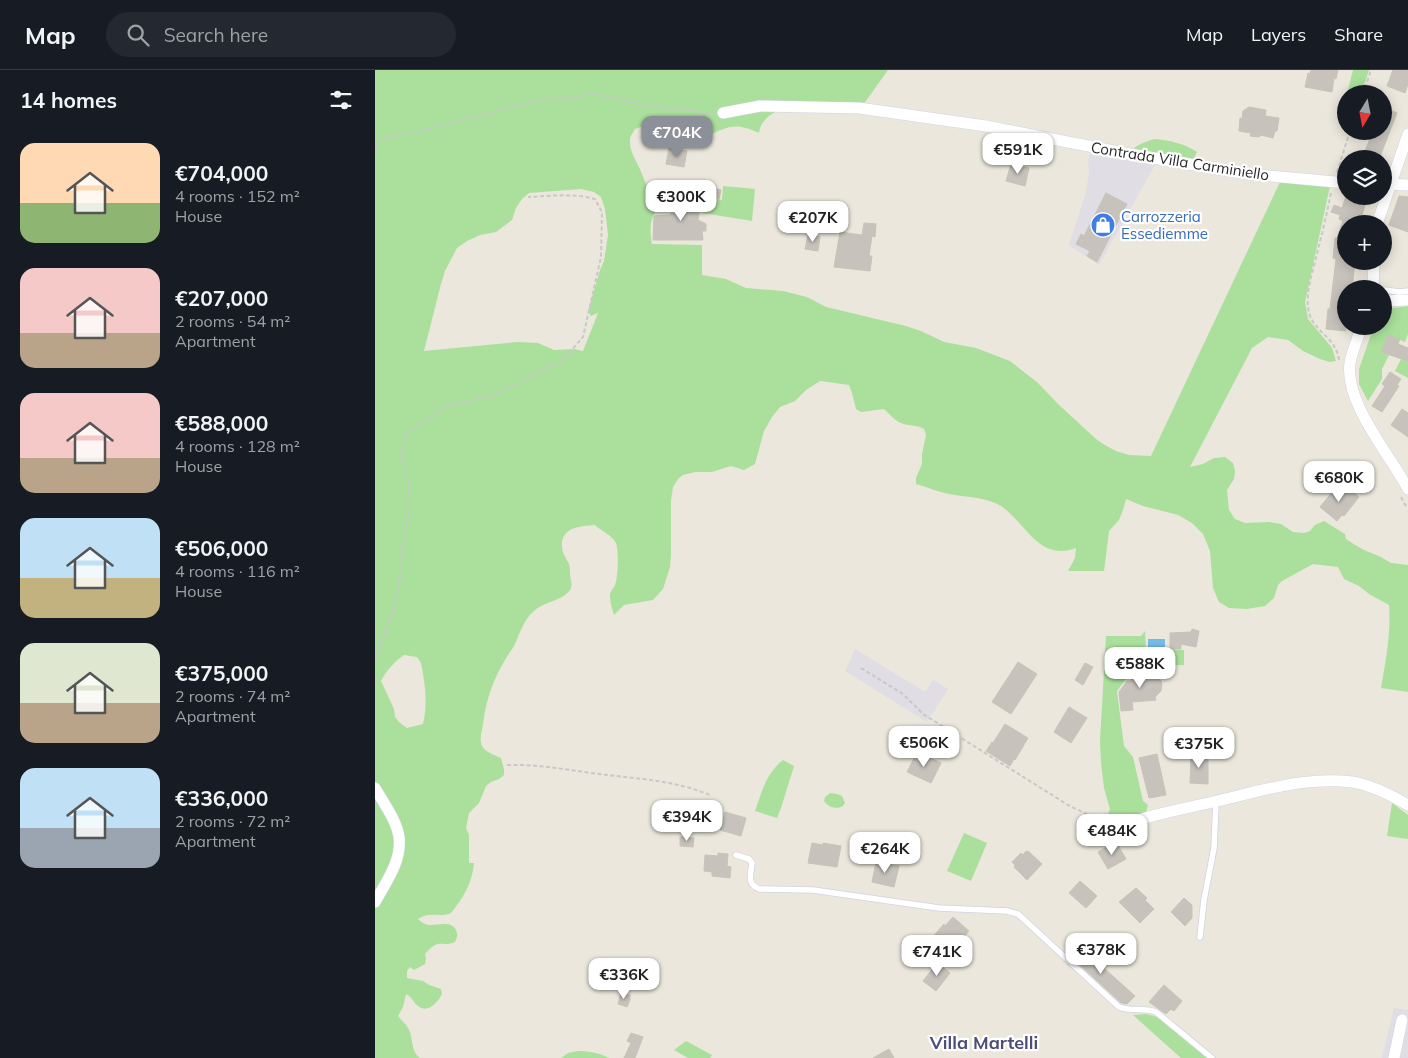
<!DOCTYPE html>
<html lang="en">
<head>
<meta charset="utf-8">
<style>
  :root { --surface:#171b24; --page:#242831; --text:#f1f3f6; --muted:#9ea1a6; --line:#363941; --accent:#8c9099 }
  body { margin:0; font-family:Mulish,sans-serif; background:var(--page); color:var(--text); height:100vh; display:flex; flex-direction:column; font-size:19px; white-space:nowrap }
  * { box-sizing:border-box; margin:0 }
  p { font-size:16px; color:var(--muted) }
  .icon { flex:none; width:28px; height:28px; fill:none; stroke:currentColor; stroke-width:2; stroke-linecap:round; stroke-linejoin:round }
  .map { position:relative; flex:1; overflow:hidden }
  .side { display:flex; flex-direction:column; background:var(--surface); width:375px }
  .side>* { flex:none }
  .needle { width:32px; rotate:190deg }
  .buttons { position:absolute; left:962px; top:15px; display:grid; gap:10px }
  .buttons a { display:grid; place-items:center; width:55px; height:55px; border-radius:50%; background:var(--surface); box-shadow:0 2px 12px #0003; font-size:25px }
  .price { position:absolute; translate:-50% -42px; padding:0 11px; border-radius:10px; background:#fff; color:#222; font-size:16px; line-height:32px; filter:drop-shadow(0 1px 2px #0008) }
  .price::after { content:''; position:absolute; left:50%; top:30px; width:15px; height:11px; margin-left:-8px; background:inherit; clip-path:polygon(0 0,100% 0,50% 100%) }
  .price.on { background:var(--accent); color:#fff }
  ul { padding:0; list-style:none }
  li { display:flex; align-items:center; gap:15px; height:125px; padding:0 20px }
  li span { display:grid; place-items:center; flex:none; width:140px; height:100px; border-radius:15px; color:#555 }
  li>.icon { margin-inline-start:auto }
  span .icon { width:60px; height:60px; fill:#fffc; stroke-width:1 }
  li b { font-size:21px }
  h2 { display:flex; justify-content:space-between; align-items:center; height:60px; padding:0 20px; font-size:21px }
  header { display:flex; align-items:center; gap:30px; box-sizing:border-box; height:70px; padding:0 25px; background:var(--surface); border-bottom:1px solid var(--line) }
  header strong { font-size:24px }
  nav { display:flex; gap:28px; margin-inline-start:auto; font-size:18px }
  .search { width:350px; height:45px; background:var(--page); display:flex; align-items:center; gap:12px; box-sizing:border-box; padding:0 18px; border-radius:28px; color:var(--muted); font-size:19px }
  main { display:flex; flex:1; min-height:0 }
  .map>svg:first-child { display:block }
</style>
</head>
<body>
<header>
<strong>Map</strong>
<div class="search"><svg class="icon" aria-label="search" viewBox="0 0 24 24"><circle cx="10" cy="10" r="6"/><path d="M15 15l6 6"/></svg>Search here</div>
<nav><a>Map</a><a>Layers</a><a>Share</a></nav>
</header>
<main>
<section class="side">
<h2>14 homes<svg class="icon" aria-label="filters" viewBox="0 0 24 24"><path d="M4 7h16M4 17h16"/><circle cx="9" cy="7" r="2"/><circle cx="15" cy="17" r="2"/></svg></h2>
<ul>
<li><span style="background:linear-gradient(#ffd9b3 60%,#8fb573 0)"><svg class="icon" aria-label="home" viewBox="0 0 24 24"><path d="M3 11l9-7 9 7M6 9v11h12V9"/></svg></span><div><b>€704,000</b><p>4 rooms · 152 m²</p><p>House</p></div></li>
<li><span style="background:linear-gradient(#f6c9c9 65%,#b9a48a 0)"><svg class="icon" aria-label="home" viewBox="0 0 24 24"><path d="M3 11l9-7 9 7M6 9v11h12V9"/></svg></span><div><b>€207,000</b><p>2 rooms · 54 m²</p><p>Apartment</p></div></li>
<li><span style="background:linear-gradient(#f6c9c9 65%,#b9a48a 0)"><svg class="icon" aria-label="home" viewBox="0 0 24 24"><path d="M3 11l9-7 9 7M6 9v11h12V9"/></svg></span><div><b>€588,000</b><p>4 rooms · 128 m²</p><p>House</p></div></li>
<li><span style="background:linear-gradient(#bfe0f5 60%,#c2b280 0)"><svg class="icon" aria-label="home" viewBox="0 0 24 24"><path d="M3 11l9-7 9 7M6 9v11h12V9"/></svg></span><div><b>€506,000</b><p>4 rooms · 116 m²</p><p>House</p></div></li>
<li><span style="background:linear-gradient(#dfe7d0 60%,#b9a48a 0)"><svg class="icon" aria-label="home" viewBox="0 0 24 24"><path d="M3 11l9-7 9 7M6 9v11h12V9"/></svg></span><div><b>€375,000</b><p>2 rooms · 74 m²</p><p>Apartment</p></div></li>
<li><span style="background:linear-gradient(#bfe0f5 60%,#9aa5b1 0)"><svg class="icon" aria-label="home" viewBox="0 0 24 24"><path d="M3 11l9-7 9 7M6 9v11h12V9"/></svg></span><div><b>€336,000</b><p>2 rooms · 72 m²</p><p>Apartment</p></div></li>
</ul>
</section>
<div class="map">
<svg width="1033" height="988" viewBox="0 0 1033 988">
  <rect width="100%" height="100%" fill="#ebe7dc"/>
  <!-- industrial -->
  <g fill="#e0dde4">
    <path d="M715 84 780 95 724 195 694 175 711 122 714 102 713 92Z"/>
    <path d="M480 579 550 622 558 610 573 619 552 652 470 601Z"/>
    <path d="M1019 938 1033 940V988H1007Z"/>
  </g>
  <!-- green -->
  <g fill="#aae09b" fill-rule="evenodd">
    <path d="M0 0H513L488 35 400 42C392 47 385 53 384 63 365 55 359 54 339 63 336 64 333 67 329 67 309 67 291 53 271 56 267 56 263 58 260 59 258 63 255 66 255 70 254 82 263 93 267 104 272 116 276 129 281 141 274 151 275 163 277 174L327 175V205L351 209 371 218 408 221 432 227 451 237 531 256 546 261 569 272 601 278 635 291 663 313 683 334 721 369 728 374 741 381 754 385 776 386 905 112 955 116 930 232 933 249 957 278 961 291 955 292 945 289 928 281 913 270 893 267 877 278 815 397 828 394 839 388 850 387 858 393 860 401 859 409 852 420 854 440 860 449 870 453 894 452 906 454 918 462 929 463 935 461 940 455 949 451 970 464 971 469 977 473 989 480 1006 487 1016 493 1033 495V622L1006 618C1011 590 1016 563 1014 535L994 524 984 516 969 509 963 497 938 494 907 511 903 515 899 528 890 536 872 539 854 538 844 532 838 518 835 481 828 464 817 453 803 445 768 436 751 429 748 440 744 450 734 461 729 501H693L700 488 701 478C664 492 651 453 626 436 611 427 590 427 574 424 563 422 552 417 541 414V408L547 394V384L551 365 549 359C542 355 536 356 529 354 521 352 515 345 509 339L486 342 481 339 477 323 474 315 445 311 431 320 420 331 405 337 397 347 389 361 380 394 369 400 356 396 337 402H320L308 405 303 409 298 417 296 430V485L295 497 288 519 278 530 249 535 239 545C237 538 235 532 235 526 235 521 238 519 240 515 243 508 244 481 241 473 237 465 226 461 220 455 206 456 186 457 187 476 187 483 191 488 194 494 195 497 195 502 195 505 196 511 198 515 195 520 187 531 168 532 159 541 149 549 145 563 140 574 137 580 133 584 130 590 118 610 111 630 108 654 107 661 104 669 107 676 111 683 120 685 126 688L129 699V705L124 709 116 712 111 716 104 733 94 743 91 758 94 765V793H99C97 813 89 827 76 843 66 848 56 841 43 849 46 852 49 854 53 855 62 856 76 850 81 860 83 865 82 868 80 872 65 878 65 867 50 884L51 889 50 894 39 900 35 897 32 901V908L48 911 54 915 66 919 67 924C63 932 53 944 43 936 38 932 38 928 31 924L28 937 23 946C26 950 31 954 33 958 39 968 35 981 45 988H0ZM206 119 219 122 226 127 230 139 233 165 229 191 225 200 213 241 216 246 223 243 208 281 199 279 179 280 163 273 142 272 49 281 66 214 70 201 82 178 92 171 105 165 121 162 137 150 141 138 147 129 154 123ZM29 585 42 587 46 593C50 612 53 634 48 654L32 658 24 652 20 647 19 639 6 611C11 601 19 592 29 585Z"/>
    <path d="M978 0H994L986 24H972Z"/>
    <path d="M780 69C796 71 809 73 822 82L813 100 805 99 799 94 757 80C763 74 772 71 780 69Z"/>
    <path d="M348 116 380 119 377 151 328 143 330 127 347 130Z"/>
    <path d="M1033 236V264L1030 272 1013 265 1006 282 1014 285 1007 299V309L993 331 984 314V299L999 256H1009V241L1011 239Z"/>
    <path d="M1026 289 1033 291V308L1020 301Z"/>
    <path d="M770 561 771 579 809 580V595L756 596V609H751L742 621 749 676 758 687 768 731 773 735 771 742 740 753 735 749 733 744 735 739 729 718 726 693 725 671 731 566H766Z"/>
    <path d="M408 690 419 696 406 738 402 748 380 741C387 722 391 703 408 690Z"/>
    <path d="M455 723 462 724 467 726 470 733 468 736C461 740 453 737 449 731L450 727Z"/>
    <path d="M1017 733 1033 745V769L1012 766Z"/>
    <path d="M589 763 612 773 596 811 572 801Z"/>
    <path d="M771 944 782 947 832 988H806L758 945Z"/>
    <path d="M311 971 337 985 335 988H313L299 980Z"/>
    <path d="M203 981C215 981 224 983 234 988H186L193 983Z"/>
  </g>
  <!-- water -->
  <rect fill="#73bbe9" x="773" y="569" width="17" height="9"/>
  <!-- building -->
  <g fill="#c7c3bc" stroke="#c7c3b6">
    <path d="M936 0H963L961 9 959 8 957 22 930 17 933 3 935 4Z"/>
    <path d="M1018 0H1033V14L1030 23 1012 16Z"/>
    <path d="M874 37 891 40 890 46 904 48 902 61H900L898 68 886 65 884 67 875 66 876 63 864 61 865 48 867 49 868 41Z"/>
    <path d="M1009 37 1022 43 1004 89H987L998 61H1009Z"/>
    <path d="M294 78 312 81 309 97 291 94Z"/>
    <path d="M636 94 654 98 650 116 631 111Z"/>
    <path d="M336 118 346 120 344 129 334 127Z"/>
    <path d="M312 122 327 124 323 150 331 154V161H327L328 170H278L279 146 295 145 296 143 307 144 309 125H312Z"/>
    <path d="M731 123 752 134 722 192 712 186 715 181 701 174 706 164 709 166Z"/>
    <path d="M971 126H986L992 128 985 152 983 154H971V191H980L977 219H971V261L951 259 953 239H955L961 189 958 188 960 168H962L968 151 964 149 965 145 956 142 959 135 967 138Z"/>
    <path d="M1024 126 1033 127V162L1014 155Z"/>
    <path d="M489 153 501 154 500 167 497 166 494 186H497L495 201 459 197 465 162 487 165Z"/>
    <path d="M433 165 445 167 443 181 430 179Z"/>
    <path d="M1013 265 1025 269 1023 274 1033 278V291L1006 282Z"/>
    <path d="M1015 302 1026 309 1022 315 1024 316 1007 342 997 336 1010 316 1007 314Z"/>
    <path d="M1027 339 1033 343V367L1016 355Z"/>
    <path d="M963 415 971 422 974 419 984 427 969 446 967 445 962 451 945 437Z"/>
    <path d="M817 559 824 561 821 577 806 574V579H795V563L816 562Z"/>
    <path d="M643 592 662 604 636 644 617 632Z"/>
    <path d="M710 593 718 597 708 615 700 610Z"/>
    <path d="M768 597V601L777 600 778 604 786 611 787 614 786 621 780 627 781 630 757 632 758 640 746 641 744 622 752 611H757L756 606 759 605 758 598Z"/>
    <path d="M694 637 712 648 696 673 679 662Z"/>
    <path d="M630 654 653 668 640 690 639 689 635 696 611 681 617 672 618 673Z"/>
    <path d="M542 682 566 693 556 713 532 702Z"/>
    <path d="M782 684 791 725 774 728 764 688Z"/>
    <path d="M816 684H833V714L815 713Z"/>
    <path d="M350 742 371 748 366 766 345 760Z"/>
    <path d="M305 767 319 768 318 777 305 776Z"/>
    <path d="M741 772 751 789 733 799 723 782Z"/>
    <path d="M437 773 448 775V773L466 776 462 797 433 793Z"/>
    <path d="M651 781 653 782V781L667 794 652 810 639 797 640 795 637 792 646 783 648 785Z"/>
    <path d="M343 783 353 784 352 796 356 797 355 808 337 806V802L329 801 330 785 343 786Z"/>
    <path d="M501 792 524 796 519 817 497 812Z"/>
    <path d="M705 811 722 826 711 838 694 823Z"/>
    <path d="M761 818 772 828 770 830 779 839 765 853 744 832Z"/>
    <path d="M809 828 817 835V848L810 856 796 842Z"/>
    <path d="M578 847 594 861 582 875 580 874 571 885 555 870 569 854 570 856Z"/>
    <path d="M701 873 760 926 752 934 746 933 692 883Z"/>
    <path d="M562 893 575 903 561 921 548 911Z"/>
    <path d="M789 915 807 931 799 941 796 939 791 944 774 932Z"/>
    <path d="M246 923 255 925V930L252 937 243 934Z"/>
    <path d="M256 963 268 967 260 988H249L256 973 252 971Z"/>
    <path d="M514 979 519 988H498Z"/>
  </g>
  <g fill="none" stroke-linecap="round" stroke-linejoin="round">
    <defs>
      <g id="service">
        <path d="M1009 220 1024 222 1033 221"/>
        <path d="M361 785 374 789 377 793C376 804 371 815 385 819L438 820 564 838 632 841 643 844 744 937C756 942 769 937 781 942L837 988"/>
        <path d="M825 867 829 830 839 778 841 732"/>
      </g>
      <g id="minor">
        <path d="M348 43 385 36 484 38 611 56 749 83 873 104 971 113"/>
        <path d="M1010 114 1033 115"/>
        <path d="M1002 154 1033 64"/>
        <path d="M998 219 999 191"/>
        <path d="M1009 231 1033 230"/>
        <path d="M987 256C983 268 977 281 975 293 969 332 1015 385 1033 419"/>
        <path d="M0 718C8 732 22 751 24 767 27 791 11 812 0 832"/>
        <path d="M739 759C772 745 808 739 842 731 885 721 932 706 977 712 997 715 1016 725 1033 735"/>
        <path d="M1019 988 1027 950"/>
      </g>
    </defs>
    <!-- service casing -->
    <use href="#service" stroke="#d2d3e2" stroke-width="7"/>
    <!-- minor casing -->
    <use href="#minor" stroke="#d2d3e2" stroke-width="12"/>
    <!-- path -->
    <g stroke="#c8c8c8" stroke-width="2" stroke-dasharray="4 2.5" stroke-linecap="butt">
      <path d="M988 24 996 0"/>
      <path d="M0 84 4 69 51 60 159 31 223 24 272 36 338 43"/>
      <path d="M962 102 975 61"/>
      <path d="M956 123C952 142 948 161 943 179 939 199 929 223 934 243 940 263 961 267 964 290"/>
      <path d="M1026 427 1032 438"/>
      <path d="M0 590 18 542 24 513 28 475 34 444 33 411 27 388 31 364 72 336 119 325 188 290 208 267 226 187 227 142 220 129C198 123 175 126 153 127"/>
      <path d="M486 598 528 624 548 644 693 735 730 753"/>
      <path d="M132 695C163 694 193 700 224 704 262 709 301 710 337 726"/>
    </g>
    <!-- service -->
    <use href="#service" stroke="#fff" stroke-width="5.5"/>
    <!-- minor -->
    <use href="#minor" stroke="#fff" stroke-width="11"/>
  </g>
  <!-- icons -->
  <defs>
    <symbol id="shop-disc" viewBox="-11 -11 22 22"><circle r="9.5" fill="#3f7fe0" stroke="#fff"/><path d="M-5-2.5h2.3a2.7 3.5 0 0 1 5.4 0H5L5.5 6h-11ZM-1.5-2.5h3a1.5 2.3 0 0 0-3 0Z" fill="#fff"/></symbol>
  </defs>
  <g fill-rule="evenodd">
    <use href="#shop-disc" x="714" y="141" width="28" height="28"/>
  </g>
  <g text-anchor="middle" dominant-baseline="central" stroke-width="4.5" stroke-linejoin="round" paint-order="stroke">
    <!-- street labels -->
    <g font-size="15" fill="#2a2a2a" stroke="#fff">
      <text transform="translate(805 91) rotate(9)">Contrada Villa Carminiello</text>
    </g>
    <!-- shop labels -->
    <g font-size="15" fill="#366cbe" stroke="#fff" text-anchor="start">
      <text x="746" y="146">Carrozzeria<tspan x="746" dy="17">Essediemme</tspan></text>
    </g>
    <!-- quarter labels -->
    <g font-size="18" font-weight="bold" fill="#4c4e79" stroke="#fff">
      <text x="609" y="972">Villa Martelli</text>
    </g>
  </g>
</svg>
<div class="buttons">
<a><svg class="needle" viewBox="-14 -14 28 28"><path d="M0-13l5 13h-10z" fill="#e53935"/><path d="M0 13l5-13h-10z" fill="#9ea1a6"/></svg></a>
<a><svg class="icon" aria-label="layers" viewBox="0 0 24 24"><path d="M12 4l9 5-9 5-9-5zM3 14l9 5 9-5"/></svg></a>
<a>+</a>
<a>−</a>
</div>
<b class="price on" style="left:302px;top:88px">€704K</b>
<b class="price" style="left:643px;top:105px">€591K</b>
<b class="price" style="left:306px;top:152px">€300K</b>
<b class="price" style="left:438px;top:173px">€207K</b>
<b class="price" style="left:964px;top:433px">€680K</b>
<b class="price" style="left:765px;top:619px">€588K</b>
<b class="price" style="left:549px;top:698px">€506K</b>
<b class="price" style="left:824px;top:699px">€375K</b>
<b class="price" style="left:312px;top:772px">€394K</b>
<b class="price" style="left:737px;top:786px">€484K</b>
<b class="price" style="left:510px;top:804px">€264K</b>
<b class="price" style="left:726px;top:905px">€378K</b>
<b class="price" style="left:562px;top:907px">€741K</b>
<b class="price" style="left:249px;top:930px">€336K</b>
</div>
</main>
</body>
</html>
